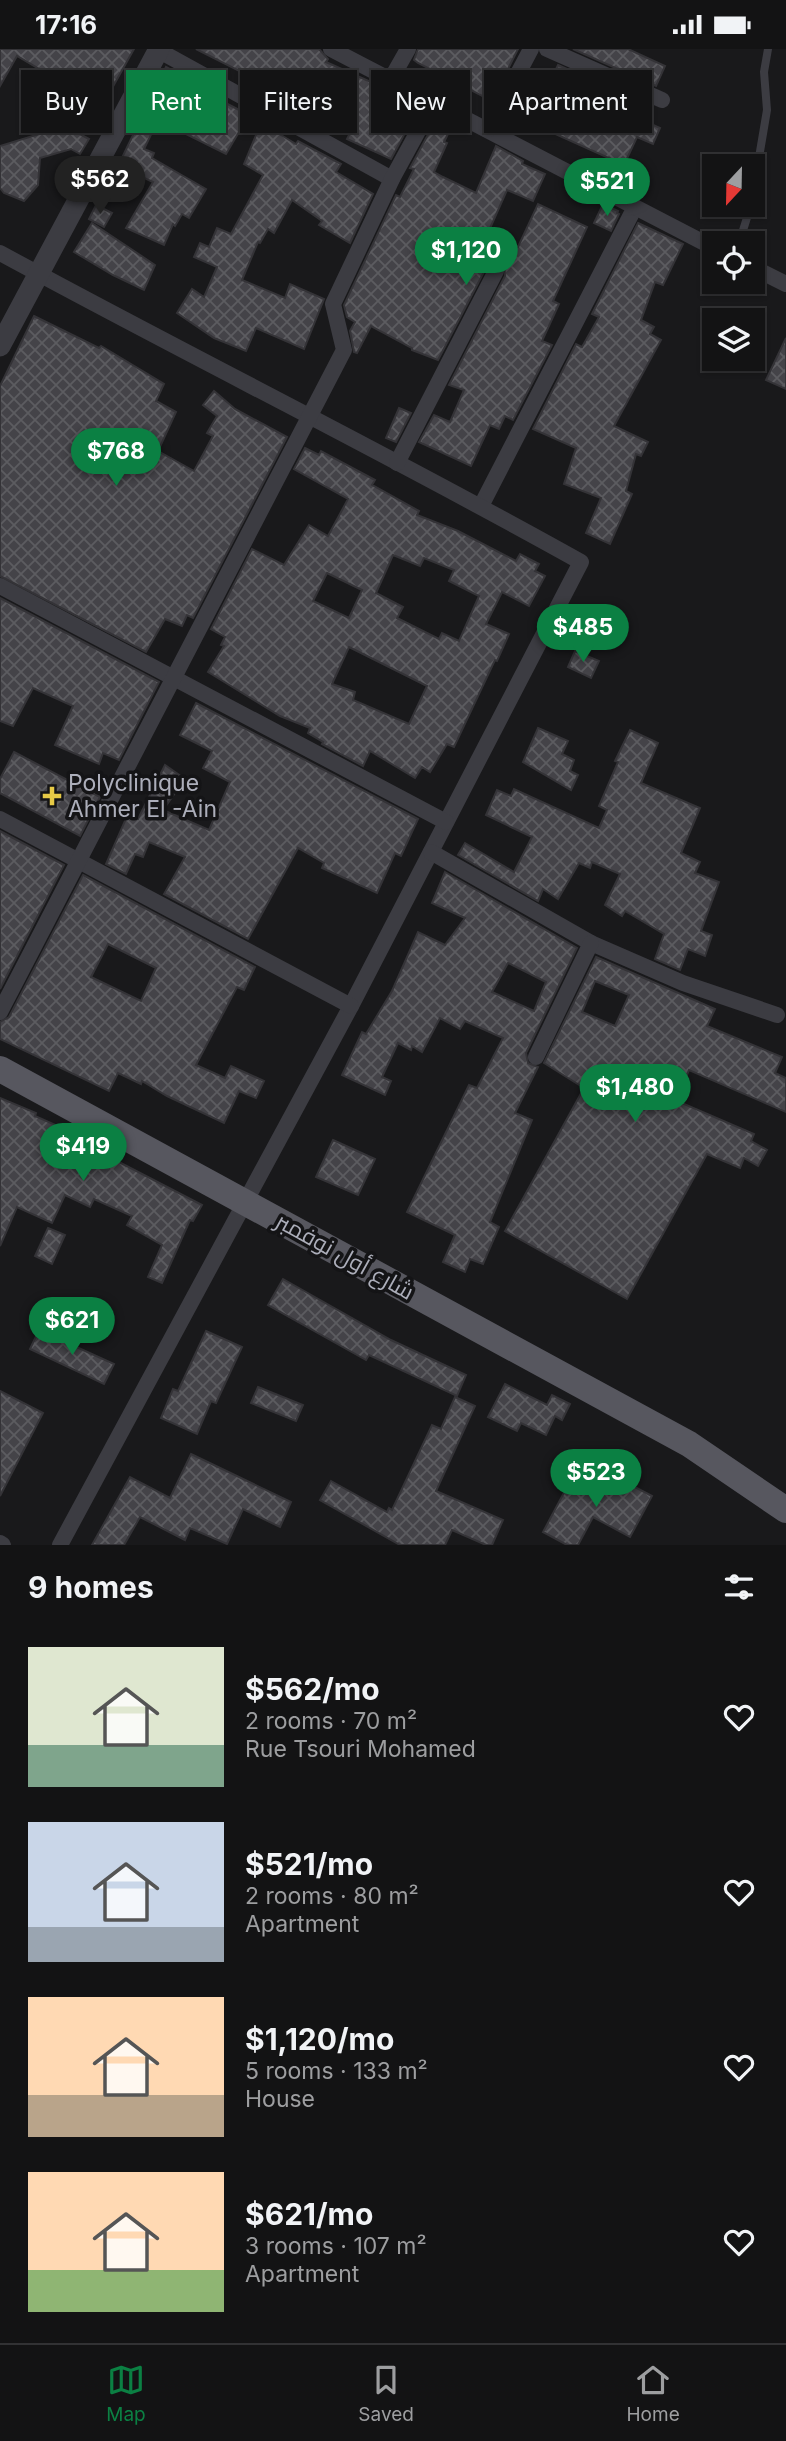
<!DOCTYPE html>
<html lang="en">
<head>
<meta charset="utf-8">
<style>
  :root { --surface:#131314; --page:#202022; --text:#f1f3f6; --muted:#9d9ea0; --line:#323234; --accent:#0b8043 }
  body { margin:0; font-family:Inter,Cairo,sans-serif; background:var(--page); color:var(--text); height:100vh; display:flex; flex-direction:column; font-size:26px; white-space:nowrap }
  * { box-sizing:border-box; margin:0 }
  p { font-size:23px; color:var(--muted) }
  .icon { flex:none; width:38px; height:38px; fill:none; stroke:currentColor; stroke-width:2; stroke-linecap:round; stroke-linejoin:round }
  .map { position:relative; height:1496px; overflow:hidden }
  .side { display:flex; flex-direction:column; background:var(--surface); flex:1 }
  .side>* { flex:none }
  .hud { position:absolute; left:21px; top:21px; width:746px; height:63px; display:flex; gap:14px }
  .needle { width:46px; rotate:202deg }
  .fabs { position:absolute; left:702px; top:105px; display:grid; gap:14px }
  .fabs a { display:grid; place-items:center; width:63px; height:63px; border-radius:0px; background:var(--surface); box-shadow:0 2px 5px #0004,0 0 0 2px var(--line); font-size:35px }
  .price { position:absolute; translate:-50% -60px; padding:0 16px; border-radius:24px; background:var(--accent); color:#fff; font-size:23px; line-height:46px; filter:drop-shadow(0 2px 4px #0008) }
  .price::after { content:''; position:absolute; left:50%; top:42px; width:21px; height:16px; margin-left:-10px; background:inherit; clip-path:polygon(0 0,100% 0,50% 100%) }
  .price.active { background:#222; color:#fff }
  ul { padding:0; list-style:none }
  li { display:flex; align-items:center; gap:21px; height:175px; padding:0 28px }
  li span { display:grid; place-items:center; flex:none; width:196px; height:140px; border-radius:0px; color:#555 }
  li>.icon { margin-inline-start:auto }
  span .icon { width:84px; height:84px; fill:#fffc; stroke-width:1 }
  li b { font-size:30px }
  h2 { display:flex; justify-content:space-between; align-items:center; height:84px; padding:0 28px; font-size:30px }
  .pill { padding:0 24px; border-radius:0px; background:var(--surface); box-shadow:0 2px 5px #0004,0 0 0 2px var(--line); font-size:24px; line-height:63px }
  .pill.active { background:var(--accent); color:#fff }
  .status { display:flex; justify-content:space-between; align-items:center; height:49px; padding:0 35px; background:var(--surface); direction:ltr }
  .status svg { height:19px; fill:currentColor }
  .tab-bar { display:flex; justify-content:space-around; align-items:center; height:98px; border-top:2px solid var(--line); background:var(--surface); font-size:19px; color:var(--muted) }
  .tab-bar a { display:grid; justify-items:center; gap:4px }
  .tab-bar .active { color:var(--accent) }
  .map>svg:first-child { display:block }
</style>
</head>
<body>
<div class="status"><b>17:16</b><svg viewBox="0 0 49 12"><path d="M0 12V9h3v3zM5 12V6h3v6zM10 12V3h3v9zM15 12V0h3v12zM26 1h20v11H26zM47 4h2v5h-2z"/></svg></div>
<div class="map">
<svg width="786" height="1496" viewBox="0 0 786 1496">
  <defs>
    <pattern id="building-cross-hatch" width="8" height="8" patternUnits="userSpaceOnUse" patternTransform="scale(1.75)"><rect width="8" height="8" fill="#444348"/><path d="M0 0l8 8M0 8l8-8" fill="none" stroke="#5c5c60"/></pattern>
  </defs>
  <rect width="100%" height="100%" fill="#19191b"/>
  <!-- building -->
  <g fill="url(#building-cross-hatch)" stroke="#343337" stroke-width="2" fill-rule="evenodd">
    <path d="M0 0H134L102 57 17 7 0 37Z"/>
    <path d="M196 0H319L328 10 326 13 373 34 419 58 391 110 347 90 353 78 319 63 265 30 263 34Z"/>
    <path d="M418 0H518L492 52 418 14 414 11Z"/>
    <path d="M573 0H628L665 17 656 37Z"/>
    <path d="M558 16 649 57 642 71 660 79 653 95 637 88 624 116 509 64 525 34 545 43Z"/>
    <path d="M166 18 212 43 210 46 249 66 226 105 158 71 144 100 154 104 152 109 206 140 189 169 182 165 175 177 173 175 164 196 126 179 153 133 118 117Z"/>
    <path d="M438 67 453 75 444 93 447 94 434 123 443 128 476 144 496 97 523 112 522 115 545 125 533 152 507 141 487 186 518 198 538 155 587 178 553 252 559 255 542 292 552 296 513 371 505 367 499 380 490 376 471 417 419 393 434 366 450 373 464 341 449 336 505 227 504 216 495 212 487 217 438 311 412 301V299L371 277 357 304 354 303 350 282 355 273 347 268 344 256 396 146 400 148 414 120 410 119Z"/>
    <path d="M261 74 296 95 298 92 341 115 336 123 373 145 350 194 319 176 322 172 292 151 274 184 268 180 260 194 258 193 242 231 285 249 290 235 324 250 304 300 256 279 246 302 214 289 177 264 192 240 204 248 217 218 194 208 200 194 209 198 217 179 231 185 263 126 244 115Z"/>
    <path d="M65 77 89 90 80 105 71 100 40 109 38 136 24 152 4 144 0 139V97Z"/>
    <path d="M603 155 618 162 617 164 619 165 611 182 594 174Z"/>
    <path d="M96 156 112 164 104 178 89 170Z"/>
    <path d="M92 174 155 216 144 241 113 226 74 203Z"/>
    <path d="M638 174 683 195 663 236 655 233 641 271 654 278 650 285 661 291 614 377 648 393 641 407 636 405 626 442 632 445 610 495 586 484 601 449 564 435 576 399 533 380 576 295 582 298 599 268 592 265Z"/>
    <path d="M34 267 99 299 101 297 164 335 156 352 176 363 158 402 194 422 213 387 207 384 217 367 203 356 214 342 235 360 287 388 193 569 187 566 182 577 165 570 146 603 0 527V337Z"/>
    <path d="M786 289V340L766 331Z"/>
    <path d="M399 359 411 364 396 393 386 389Z"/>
    <path d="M305 399 319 406 321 402 375 431 372 436 419 462 417 466 458 482 516 512 520 505 539 515 535 522 545 527 529 557 502 543 486 575 509 585 497 612 495 611 454 698 447 695 430 723 422 718 415 729 370 702 363 717 322 695 323 693 308 684 310 679 280 667 208 623 224 597 221 596 225 588 211 580 252 500 284 516 309 476 328 487 348 450 294 420ZM393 506 420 517 424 509 454 521 449 532 479 547 459 592 442 584 439 590 397 569 403 558 376 544ZM327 524 362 541 349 569 313 552ZM349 598 427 637 409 675 353 651 355 643 332 635Z"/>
    <path d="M0 549 159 633 119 711 103 704 99 715 55 696 73 657 33 639 13 677 0 672Z"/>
    <path d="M575 602 599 612 591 629 568 618Z"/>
    <path d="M196 654 418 770 401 807 395 804 377 844 322 819 324 814 298 799 248 890 164 845 185 808 149 793 143 808 135 805 126 825 106 815 128 765 138 770 165 716 185 730 163 761 209 781 230 733 203 719 212 702 180 686Z"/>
    <path d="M538 679 568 692 562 705 574 711 570 722 578 726 571 741 523 713Z"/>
    <path d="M630 681 658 694 641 734 700 759 681 804 700 813 695 824 719 833 701 882 712 886 705 907 688 900 680 921 655 910 664 885 625 862 622 867 605 856 620 825 592 813 590 819 579 814 558 850 543 840 538 852 458 806 465 794 514 823 532 788 486 766 497 741 511 747 514 740 599 779 607 761 599 757 618 713 615 712Z"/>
    <path d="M14 703 100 748 80 787 0 744V730Z"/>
    <path d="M0 782 64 816 0 940Z"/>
    <path d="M445 823 577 899 526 1004 528 1014 538 1018 515 1064 532 1071 490 1173 499 1178 483 1215 470 1210 465 1223 443 1213 455 1186 407 1163 469 1036 477 1039 503 989 465 972 460 980 440 969 422 1003 412 997 411 1001 398 994 382 1028 391 1032 385 1046 342 1026 362 983 366 985 392 942 418 883 445 896 465 869 432 854ZM508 914 546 933 534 962 492 943Z"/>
    <path d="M83 826 255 918 244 941 237 938 196 1016 225 1029 231 1017 264 1032 256 1049 239 1042 224 1074 167 1047 142 1032 141 1035 118 1024 109 1042 0 990V973L9 968ZM108 895 156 919 141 952 91 928Z"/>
    <path d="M596 908 715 960 707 977 782 1008 775 1024 786 1029V1063L689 1021 677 1052 754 1085 751 1092 767 1101 758 1117 744 1109 740 1119 707 1105 627 1250 505 1182 584 1039 544 1014ZM595 932 629 946 615 977 582 963Z"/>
    <path d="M0 1049 36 1064 35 1067 60 1078 59 1082 202 1156 193 1172 190 1171 162 1234 148 1228 162 1196 127 1176 132 1167 94 1150 90 1158 65 1146 52 1174 17 1158 0 1197Z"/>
    <path d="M333 1091 375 1110 358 1146 316 1128Z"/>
    <path d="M48 1179 65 1186 52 1215 35 1207Z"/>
    <path d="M283 1230 391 1291 466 1326 457 1347 369 1306 366 1311 268 1256Z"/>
    <path d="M39 1281 114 1315 104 1335 30 1300Z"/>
    <path d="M206 1282 242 1298 216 1354 211 1352 197 1385 161 1369 173 1340 178 1342Z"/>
    <path d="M505 1335 547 1356 552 1346 570 1355 562 1371 555 1367 546 1386 521 1374 517 1382 488 1368Z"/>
    <path d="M258 1338 303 1356 296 1372 251 1354Z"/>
    <path d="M0 1342 43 1364 0 1447Z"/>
    <path d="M455 1348 475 1357 436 1442 503 1471 492 1496H486L452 1481 445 1496H400L320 1451 331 1432 387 1463 389 1459 392 1461 432 1376 441 1380Z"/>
    <path d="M191 1405 291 1453 280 1478 243 1460 227 1495 190 1479 185 1491 140 1468 124 1496H92L130 1428 170 1449Z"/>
    <path d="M575 1423 607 1440 614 1427 652 1447 630 1488 593 1468 578 1496H567L543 1483Z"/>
  </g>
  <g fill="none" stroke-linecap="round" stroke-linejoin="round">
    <!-- service -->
    <g stroke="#3c3c42" stroke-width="8">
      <path d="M752 150 767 61 764 23 768 0"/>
      <path d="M739 194 751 156"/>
    </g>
    <!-- minor -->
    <g stroke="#3c3c42" stroke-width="16">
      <path d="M156 0 392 130"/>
      <path d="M331 0 635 158 481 457"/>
      <path d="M547 0 662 51"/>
      <path d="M391 30 408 0"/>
      <path d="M488 81 531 0"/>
      <path d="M635 158 714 199"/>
      <path d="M0 204C193 309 390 406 581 513L351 957 60 1496"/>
      <path d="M752 218 786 235"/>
      <path d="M397 414 496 222"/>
      <path d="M0 537 446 773"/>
      <path d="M0 770 351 957"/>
      <path d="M431 803 591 894 683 934 777 966"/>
      <path d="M0 963 344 301 333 255 392 130 434 53"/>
      <path d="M536 1008 591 894"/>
      <path d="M0 1494 3 1496"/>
    </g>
    <!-- tertiary -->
    <path stroke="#3c3c42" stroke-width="21" d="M0 297 159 0"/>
    <!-- primary -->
    <path stroke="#57575f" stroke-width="26" d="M0 1020 689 1395 786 1461"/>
  </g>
  <!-- markers -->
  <path fill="#e7ca46" stroke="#141416" stroke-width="2.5" d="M48.5 736.5h7v7h7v7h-7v7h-7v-7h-7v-7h7z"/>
  <g text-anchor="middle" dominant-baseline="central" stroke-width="7" stroke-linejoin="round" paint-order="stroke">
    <!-- poi labels -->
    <g font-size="23" fill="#acaeba" stroke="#141416" text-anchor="start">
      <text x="68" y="734">Polyclinique<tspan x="68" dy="26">Ahmer El -Ain</tspan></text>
    </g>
    <!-- street labels -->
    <g font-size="23" fill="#acaeba" stroke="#141416">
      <text transform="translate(345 1207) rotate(29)">شارع أول نوفمبر</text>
    </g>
  </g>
</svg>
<div class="fabs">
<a><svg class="needle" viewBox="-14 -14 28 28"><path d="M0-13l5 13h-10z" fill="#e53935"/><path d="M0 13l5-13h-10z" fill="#9d9ea0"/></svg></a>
<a><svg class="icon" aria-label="locate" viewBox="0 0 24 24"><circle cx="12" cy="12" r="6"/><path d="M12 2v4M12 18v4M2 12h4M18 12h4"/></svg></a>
<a><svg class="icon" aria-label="layers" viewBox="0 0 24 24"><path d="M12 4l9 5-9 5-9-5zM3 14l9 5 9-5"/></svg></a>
</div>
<b class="price active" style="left:100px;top:167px">$562</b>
<b class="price" style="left:607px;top:169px">$521</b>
<b class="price" style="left:466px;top:238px">$1,120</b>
<b class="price" style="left:116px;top:439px">$768</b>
<b class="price" style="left:583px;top:615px">$485</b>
<b class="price" style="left:635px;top:1075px">$1,480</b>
<b class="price" style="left:83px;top:1134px">$419</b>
<b class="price" style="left:72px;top:1308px">$621</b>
<b class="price" style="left:596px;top:1460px">$523</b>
<div class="hud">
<a class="pill">Buy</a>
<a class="pill active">Rent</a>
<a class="pill">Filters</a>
<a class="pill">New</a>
<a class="pill">Apartment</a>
</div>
</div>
<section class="side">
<h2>9 homes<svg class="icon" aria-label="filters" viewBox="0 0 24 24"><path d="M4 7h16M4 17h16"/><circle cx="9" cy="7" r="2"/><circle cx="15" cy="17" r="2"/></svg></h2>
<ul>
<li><span style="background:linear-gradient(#dfe7d0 70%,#7fa58c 0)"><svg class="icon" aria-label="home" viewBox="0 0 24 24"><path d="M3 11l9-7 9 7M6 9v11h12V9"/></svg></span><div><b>$562/mo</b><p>2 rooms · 70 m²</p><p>Rue Tsouri Mohamed</p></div><svg class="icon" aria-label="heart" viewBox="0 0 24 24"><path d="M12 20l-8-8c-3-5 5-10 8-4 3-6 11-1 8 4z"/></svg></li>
<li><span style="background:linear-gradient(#c9d6e8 75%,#9aa5b1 0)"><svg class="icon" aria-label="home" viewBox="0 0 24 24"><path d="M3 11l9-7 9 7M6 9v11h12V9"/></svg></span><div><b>$521/mo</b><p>2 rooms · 80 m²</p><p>Apartment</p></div><svg class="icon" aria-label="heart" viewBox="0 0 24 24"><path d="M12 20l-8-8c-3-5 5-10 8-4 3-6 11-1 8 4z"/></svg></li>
<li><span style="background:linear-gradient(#ffd9b3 70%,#b9a48a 0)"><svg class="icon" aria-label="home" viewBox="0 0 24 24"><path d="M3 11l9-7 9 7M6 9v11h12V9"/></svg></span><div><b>$1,120/mo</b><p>5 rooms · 133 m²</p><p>House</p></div><svg class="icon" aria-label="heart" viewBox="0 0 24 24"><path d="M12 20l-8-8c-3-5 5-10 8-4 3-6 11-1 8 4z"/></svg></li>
<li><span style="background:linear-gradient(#ffd9b3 70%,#8fb573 0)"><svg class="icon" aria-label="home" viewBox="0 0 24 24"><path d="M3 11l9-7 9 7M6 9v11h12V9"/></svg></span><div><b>$621/mo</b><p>3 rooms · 107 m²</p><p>Apartment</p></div><svg class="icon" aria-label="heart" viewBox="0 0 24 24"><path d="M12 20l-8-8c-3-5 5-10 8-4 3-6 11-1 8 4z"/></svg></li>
</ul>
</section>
<nav class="tab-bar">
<a class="active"><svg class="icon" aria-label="map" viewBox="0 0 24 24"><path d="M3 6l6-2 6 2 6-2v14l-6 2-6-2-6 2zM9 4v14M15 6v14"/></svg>Map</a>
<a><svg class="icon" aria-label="saved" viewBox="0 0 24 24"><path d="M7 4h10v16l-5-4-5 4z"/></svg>Saved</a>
<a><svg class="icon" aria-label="home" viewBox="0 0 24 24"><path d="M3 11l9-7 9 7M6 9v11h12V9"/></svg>Home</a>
</nav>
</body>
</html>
